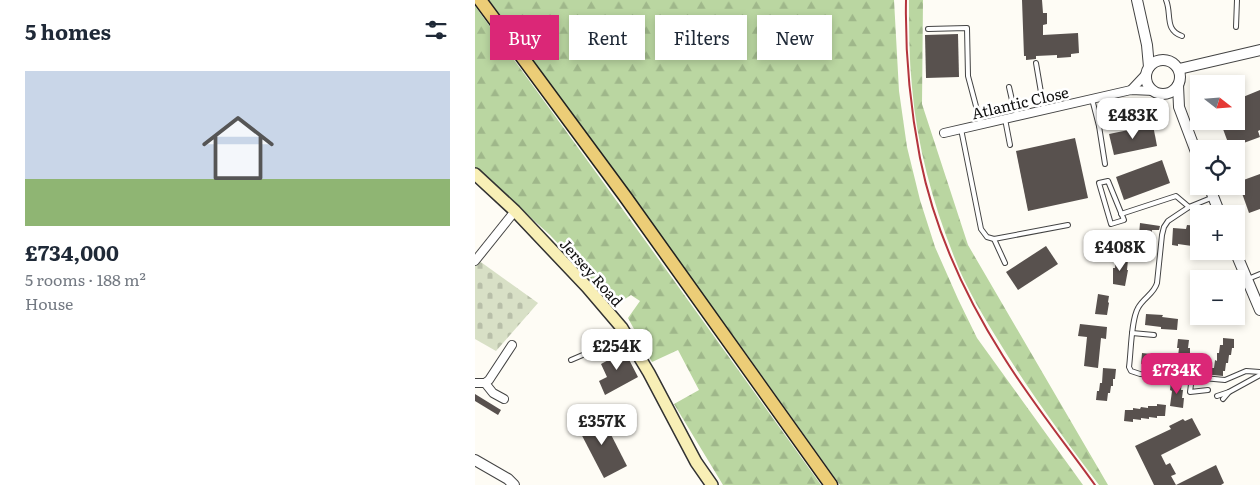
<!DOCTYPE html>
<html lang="en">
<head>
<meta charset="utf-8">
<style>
  :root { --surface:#fff; --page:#f2f2f3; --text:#1f2937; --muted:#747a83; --accent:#db2777 }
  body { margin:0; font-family:Literata,serif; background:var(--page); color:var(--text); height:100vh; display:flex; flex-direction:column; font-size:19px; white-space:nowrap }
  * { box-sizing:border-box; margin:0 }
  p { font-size:16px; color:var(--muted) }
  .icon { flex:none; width:28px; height:28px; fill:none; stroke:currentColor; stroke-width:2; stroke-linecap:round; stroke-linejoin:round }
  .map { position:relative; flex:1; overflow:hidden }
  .drawer { display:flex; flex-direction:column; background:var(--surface); width:475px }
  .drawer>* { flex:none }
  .top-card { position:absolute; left:15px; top:15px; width:475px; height:45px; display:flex; gap:10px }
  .needle { width:32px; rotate:107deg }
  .fabs { position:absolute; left:715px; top:75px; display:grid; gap:10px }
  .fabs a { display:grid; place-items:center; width:55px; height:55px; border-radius:0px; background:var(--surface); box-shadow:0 2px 8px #0003; font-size:25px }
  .price { position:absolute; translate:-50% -42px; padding:0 11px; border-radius:10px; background:#fff; color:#222; font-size:16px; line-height:32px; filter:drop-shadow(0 1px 2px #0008) }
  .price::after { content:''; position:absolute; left:50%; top:30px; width:15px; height:11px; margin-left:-8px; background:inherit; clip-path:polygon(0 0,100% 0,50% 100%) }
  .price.on { background:var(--accent); color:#fff }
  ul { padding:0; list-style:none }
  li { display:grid; align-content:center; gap:10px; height:265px; padding:0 25px }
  li span { display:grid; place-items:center; height:155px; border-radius:0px; color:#555 }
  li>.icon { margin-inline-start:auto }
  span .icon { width:90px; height:90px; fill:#fffc; stroke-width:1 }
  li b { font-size:21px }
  h2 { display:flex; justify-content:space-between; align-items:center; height:60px; padding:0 25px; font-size:21px }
  .chip { padding:0 18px; border-radius:0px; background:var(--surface); box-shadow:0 2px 8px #0003; font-size:18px; line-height:45px }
  .chip.on { background:var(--accent); color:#fff }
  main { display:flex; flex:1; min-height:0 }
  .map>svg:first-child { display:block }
</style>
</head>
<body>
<main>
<section class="drawer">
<h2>5 homes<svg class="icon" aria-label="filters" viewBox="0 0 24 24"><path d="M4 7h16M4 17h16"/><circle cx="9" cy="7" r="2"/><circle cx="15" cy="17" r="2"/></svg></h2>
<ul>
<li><span style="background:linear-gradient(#c9d6e8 70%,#8fb573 0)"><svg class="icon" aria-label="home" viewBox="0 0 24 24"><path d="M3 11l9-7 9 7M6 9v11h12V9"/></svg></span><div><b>£734,000</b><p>5 rooms · 188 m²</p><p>House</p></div></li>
</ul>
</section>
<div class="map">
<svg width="785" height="485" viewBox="0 0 785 485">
  <defs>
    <pattern id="forest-firs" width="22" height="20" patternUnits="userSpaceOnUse" patternTransform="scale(1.25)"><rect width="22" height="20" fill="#bad6a1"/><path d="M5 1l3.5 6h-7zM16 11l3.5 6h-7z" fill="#9fb78a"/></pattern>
    <pattern id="cemetery-stones" width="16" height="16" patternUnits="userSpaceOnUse" patternTransform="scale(1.25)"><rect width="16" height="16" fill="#d8e0c6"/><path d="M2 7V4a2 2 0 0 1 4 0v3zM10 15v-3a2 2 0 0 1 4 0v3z" fill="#b8bfa9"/></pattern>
  </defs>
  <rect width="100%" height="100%" fill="#fefcf5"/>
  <!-- forest -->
  <g fill="url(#forest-firs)">
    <path d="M14 0H419L424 91 432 147 445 200 460 247 483 299 502 338 608 485H365L265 345Z"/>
    <path d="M434 0H448L447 104 493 245 633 485H624C590 440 556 394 526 345 510 319 491 288 480 259 458 204 442 146 437 87 434 58 434 29 434 0Z"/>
    <path d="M0 6 128 182 346 485H248L199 404 224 390 203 350 177 362 153 318 165 301 156 295 141 305 75 235 0 167Z"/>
  </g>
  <!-- cemetery -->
  <path fill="url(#cemetery-stones)" d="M3 260 63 303 21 351 0 339V265Z"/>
  <!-- building -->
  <g fill="#58514e">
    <path d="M547 0H567L568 13H572V24L568 25V35L603 33 604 53 596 54V57L582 58V55L561 56V59L551 60V56H549Z"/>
    <path d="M483 34 484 77 451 78 450 35Z"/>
    <path d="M785 90V130L783 131 785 137 755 148 745 121H761V112L764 111 762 106 764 101 769 99 768 97Z"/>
    <path d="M678 125 682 146 639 155 634 134Z"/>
    <path d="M600 138 613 198 553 211 541 151Z"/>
    <path d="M687 160 695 183 649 200 641 177Z"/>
    <path d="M785 174V209L774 213 763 182Z"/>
    <path d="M665 223 685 226 684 230H677L675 248 663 247Z"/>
    <path d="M712 225 724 226V247L703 244V246L697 245 698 228 711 229Z"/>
    <path d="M571 246 583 264 543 290 531 272Z"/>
    <path d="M641 259 653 260 652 270H653L650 286 638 284V268H640Z"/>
    <path d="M623 294 634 296 633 302 634 303 632 315 620 314Z"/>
    <path d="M671 314 688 315 687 317 703 319 702 330 686 329V327L670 325Z"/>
    <path d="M605 324 632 327 631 339 626 338 623 368 609 366 612 337 603 336Z"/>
    <path d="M748 338 759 339V348H757L756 355H754L753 363H751L750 371H748V376L737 375V368H739L740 360 742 361V353H744L745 345H748Z"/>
    <path d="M703 339 714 340 713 348H715V356H716V364H718L717 373 706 372 707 364H705V356H703L704 348H702Z"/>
    <path d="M146 344 163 377 130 395 124 381 132 377 126 364 139 357 136 350Z"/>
    <path d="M667 353 676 354V356H684L683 358 691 359 690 370 681 369V367H674V365L666 364Z"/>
    <path d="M628 368 641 369 640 379H638V386H636L635 393H633L632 401 621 400 622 391H624L625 383H627Z"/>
    <path d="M696 381 707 382 706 390H708L707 398H709L708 408 695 406 697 391 695 390Z"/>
    <path d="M0 394 26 410 23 415 0 401Z"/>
    <path d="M682 404 691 405 690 416H682V418L674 417V419L666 418V420L658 419V422L649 421 650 410H658V408L665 409 666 407 673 408V406H682Z"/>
    <path d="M125 413 152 466 129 478 102 426Z"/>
    <path d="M717 418 726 435 686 455 691 465 695 463 701 474 696 476 701 485 741 465 749 483 746 485H679L660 446 696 429 694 426 708 419 710 421Z"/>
  </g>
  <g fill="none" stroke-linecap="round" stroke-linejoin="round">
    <defs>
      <g id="service">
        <path d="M691 0C697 14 689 30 707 36"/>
        <path d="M761 27 762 0"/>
        <path d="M453 29 492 28 493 76 506 125"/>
        <path d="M561 63 569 110"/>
        <path d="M534 87 537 100 543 116"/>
        <path d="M617 99 624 126 630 164"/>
        <path d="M530 119 535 145"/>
        <path d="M624 126 662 121"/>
        <path d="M486 129 506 229 512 237 519 239 593 225"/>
        <path d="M633 181 649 220 636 224 624 183Z"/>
        <path d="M736 198 714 207 693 221 689 227 687 235 682 283C679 294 668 298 663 308 656 320 656 353 654 367L656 371 665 374 717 377 750 380 771 371 785 372"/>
        <path d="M646 214 701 196 714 207"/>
        <path d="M519 239 530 263"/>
        <path d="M773 279 785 274"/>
        <path d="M657 333 679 335"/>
        <path d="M96 360 117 351 147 332"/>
        <path d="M717 377 715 392 733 390"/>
        <path d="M742 396 754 392"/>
        <path d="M748 399 754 392 785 375"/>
      </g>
      <g id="minor">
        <path d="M656 90 671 74"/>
        <path d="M469 133 656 90 679 91"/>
        <path d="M0 261 40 211"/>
        <path d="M0 383H10L14 380 37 345"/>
        <path d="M10 383 18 393 29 399"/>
      </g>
      <g id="tertiary">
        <path d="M662 0 672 45 674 67"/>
        <circle cx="688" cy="77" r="17"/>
        <path d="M704 69 785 50"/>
        <path d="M703 85 704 107 724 160"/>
        <path d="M734 186 745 214"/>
        <path d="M760 251 785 310"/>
        <path d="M0 460 33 479 39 485"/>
      </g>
      <path id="secondary" d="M0 174 40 211 112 287 147 328 174 373 221 462 237 485"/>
      <path id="primary" d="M5 0 149 195 356 485"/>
    </defs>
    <!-- service casing -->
    <use href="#service" stroke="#434343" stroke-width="6"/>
    <!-- minor casing -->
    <use href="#minor" stroke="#434343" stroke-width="10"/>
    <!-- tertiary casing -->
    <use href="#tertiary" stroke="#434343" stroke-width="12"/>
    <!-- secondary casing -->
    <use href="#secondary" stroke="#323232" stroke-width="14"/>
    <!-- primary casing -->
    <use href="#primary" stroke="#212121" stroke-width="15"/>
    <!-- service -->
    <use href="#service" stroke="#fff" stroke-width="4"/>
    <!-- minor -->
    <use href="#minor" stroke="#fff" stroke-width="8"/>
    <!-- tertiary -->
    <use href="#tertiary" stroke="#fff" stroke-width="10"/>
    <!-- secondary -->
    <use href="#secondary" stroke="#f8efb6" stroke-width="11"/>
    <!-- primary -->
    <use href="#primary" stroke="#eccd77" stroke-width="12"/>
    <!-- rail -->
    <path stroke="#b4343d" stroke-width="2" d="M431 0C430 53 435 106 445 158 459 228 490 296 528 356 556 401 589 442 620 485"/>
  </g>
  <g text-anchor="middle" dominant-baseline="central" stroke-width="5" stroke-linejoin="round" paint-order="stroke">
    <!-- street labels -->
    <g font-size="15" fill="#101010" stroke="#fff">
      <text transform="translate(545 102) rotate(-13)">Atlantic Close</text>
      <text transform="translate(117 272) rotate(48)">Jersey Road</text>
    </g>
  </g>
</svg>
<div class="fabs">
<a><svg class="needle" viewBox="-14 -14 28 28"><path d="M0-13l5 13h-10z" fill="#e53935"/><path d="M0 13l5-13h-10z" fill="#747a83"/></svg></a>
<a><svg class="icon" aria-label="locate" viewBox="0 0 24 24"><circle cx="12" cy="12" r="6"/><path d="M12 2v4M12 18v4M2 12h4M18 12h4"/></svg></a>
<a>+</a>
<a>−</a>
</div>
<b class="price" style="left:658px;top:140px">£483K</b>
<b class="price" style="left:645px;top:272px">£408K</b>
<b class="price" style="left:142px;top:371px">£254K</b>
<b class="price on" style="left:702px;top:395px">£734K</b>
<b class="price" style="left:127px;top:446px">£357K</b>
<div class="top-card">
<a class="chip on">Buy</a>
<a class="chip">Rent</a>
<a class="chip">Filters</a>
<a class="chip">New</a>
</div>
</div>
</main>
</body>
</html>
